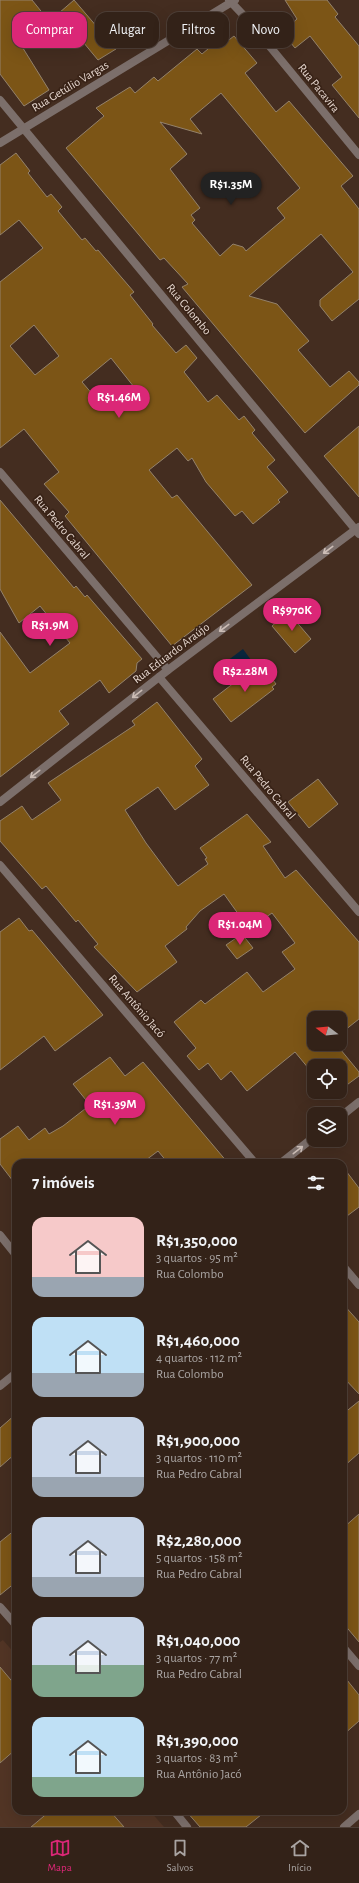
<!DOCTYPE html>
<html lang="pt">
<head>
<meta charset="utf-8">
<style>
  :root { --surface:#332218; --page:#3b2a21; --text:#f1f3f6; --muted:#a9a4a2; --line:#4e3f37; --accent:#db2777 }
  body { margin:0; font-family:"Alegreya Sans",sans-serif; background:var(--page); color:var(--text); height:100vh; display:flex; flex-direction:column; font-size:15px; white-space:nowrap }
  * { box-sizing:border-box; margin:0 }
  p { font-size:13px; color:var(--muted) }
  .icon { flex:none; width:22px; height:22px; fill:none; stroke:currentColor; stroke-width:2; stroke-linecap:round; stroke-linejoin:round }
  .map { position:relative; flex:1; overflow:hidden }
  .details { position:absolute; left:12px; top:1159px; width:335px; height:656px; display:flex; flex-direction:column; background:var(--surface); border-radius:12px; box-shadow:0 4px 16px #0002,0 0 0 1px var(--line) }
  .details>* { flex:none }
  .hud { position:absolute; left:12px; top:12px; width:335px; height:36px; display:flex; gap:8px }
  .needle { width:26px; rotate:286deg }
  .fabs { position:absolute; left:307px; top:1011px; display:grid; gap:8px }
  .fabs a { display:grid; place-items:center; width:40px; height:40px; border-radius:8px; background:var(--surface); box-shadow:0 4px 16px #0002,0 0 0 1px var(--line); font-size:20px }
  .price { position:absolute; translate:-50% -34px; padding:0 9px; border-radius:14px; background:var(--accent); color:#fff; font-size:13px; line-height:26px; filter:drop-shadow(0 1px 2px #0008) }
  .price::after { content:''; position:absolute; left:50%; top:24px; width:12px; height:9px; margin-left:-6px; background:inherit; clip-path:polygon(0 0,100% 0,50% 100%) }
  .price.selected { background:#222; color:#fff }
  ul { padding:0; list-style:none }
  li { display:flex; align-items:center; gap:12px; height:100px; padding:0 20px }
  li span { display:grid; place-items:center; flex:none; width:112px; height:80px; border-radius:12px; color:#555 }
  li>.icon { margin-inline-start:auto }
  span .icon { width:48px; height:48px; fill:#fffc; stroke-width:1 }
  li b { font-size:17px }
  h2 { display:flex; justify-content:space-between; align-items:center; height:48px; padding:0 20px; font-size:17px }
  .chip { padding:0 14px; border-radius:12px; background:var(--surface); box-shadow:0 4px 16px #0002,0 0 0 1px var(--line); font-size:14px; line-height:36px }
  .chip.selected { background:var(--accent); color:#fff }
  .menu { display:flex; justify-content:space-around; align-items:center; height:56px; border-top:1px solid var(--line); background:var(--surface); font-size:11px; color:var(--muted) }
  .menu a { display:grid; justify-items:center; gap:2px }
  .menu .selected { color:var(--accent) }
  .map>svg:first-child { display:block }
</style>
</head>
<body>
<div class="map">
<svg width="359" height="1827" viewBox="0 0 359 1827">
  <rect width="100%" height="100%" fill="#442d20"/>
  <!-- built -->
  <path fill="#523525" d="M3 1640 16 1655V1811H150L164 1827H0V1642Z"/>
  <!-- water -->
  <path fill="#08253c" d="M243 649 251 660 228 678 219 667Z"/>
  <!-- building -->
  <g fill="#7c5516" stroke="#94826b" fill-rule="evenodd">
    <path d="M0 0H32L49 21 21 45 49 90 24 106 0 74Z"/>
    <path d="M74 0 116 49 98 60 59 13Z"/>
    <path d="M285 0H327L338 14 335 17 359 46V118L332 85 342 77 310 36 295 48 282 32 297 19Z"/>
    <path d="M234 36 257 63 245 73 276 112 289 101 353 176 341 186 359 209V299L332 321 320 306V300L353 272 321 234 249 296 277 304 309 341 298 350 330 387 349 371 359 382V385L305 433 182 287 188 284 164 258 160 260 66 148 104 116 96 108 130 87 135 93 154 77 158 81 197 49 202 54 221 38 225 43ZM221 93 300 188 277 208 285 218 246 251 243 247 233 244 220 256 192 223 195 220 191 215 200 208 170 169 187 154 160 122 202 134 190 119Z"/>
    <path d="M16 153 30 171 28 173 47 197 51 194 62 207 58 211 82 240 85 238 96 251 98 250 134 292 130 295 153 324 152 325 176 353 186 345 197 358 184 372 208 402 217 395 239 420 244 416 255 430 252 433 275 460 267 467 288 492 278 500 280 502 253 524 242 511 235 516 206 482 192 458 188 461 177 448 149 470 172 498 177 495 252 585 172 646 65 516 69 512 44 484 59 472 24 429 0 448V282L43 248 19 220 0 235V165ZM34 325 59 356 35 375 10 346ZM111 358 134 387 106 410 82 382Z"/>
    <path d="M359 426V497L324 456Z"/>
    <path d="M0 500 74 588 76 586 85 597 87 595 142 659 137 663 136 671 109 693 100 680 59 711 69 724 0 777V632L30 673 70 643 40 606 19 623 0 589Z"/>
    <path d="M288 612 311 639 295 653 272 626Z"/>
    <path d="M261 664 276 684 272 687 274 689 231 722 213 699 256 666 257 667Z"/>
    <path d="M157 702 202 759 195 766 209 785 175 810 158 787 125 810 146 843 175 882 178 886 208 864 205 859 207 858 200 848 247 814 271 842 263 846 285 878 296 870 359 942V1019L340 1034V1018H314V1044H336L359 1072V1076L340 1090V1066H314V1075L295 1052 247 1091 231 1071 221 1080 208 1063 199 1070 187 1056 196 1048 174 1022 201 1000 205 1004 247 972 263 992 295 969 282 952 295 943 272 913 249 929 224 894 200 911 186 927 187 929 165 946 177 962 137 992 94 947 98 944 78 920 76 922 46 886 42 889 0 841V821L22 806 32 820 61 800 48 783 135 725 132 721Z"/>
    <path d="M318 779 338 804 309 828 288 802Z"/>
    <path d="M19 918 29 931 32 930 103 1015 55 1051 44 1036 0 1070V932Z"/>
    <path d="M242 934 253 948 237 959 226 945Z"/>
    <path d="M110 1057 125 1076 143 1062 228 1163H168L158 1151 142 1163H16V1185L0 1164V1139L18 1126 29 1140 45 1128 49 1134 63 1126 90 1105 73 1084Z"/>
    <path d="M343 1167 359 1188V1207L343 1219Z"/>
    <path d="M343 1304 359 1322V1394L343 1377Z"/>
    <path d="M359 1401V1453L343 1467V1414Z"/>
    <path d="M16 1414V1453L0 1467V1428Z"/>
    <path d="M359 1514V1642L343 1623V1528Z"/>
    <path d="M16 1529V1582L0 1595V1542Z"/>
    <path d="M0 1667 16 1686V1749L0 1763Z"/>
    <path d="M343 1675 359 1695V1721L343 1735Z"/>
    <path d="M50 1811H110L124 1827H31Z"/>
    <path d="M186 1811H266L246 1827H200Z"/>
  </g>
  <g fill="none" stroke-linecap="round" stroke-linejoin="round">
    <!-- minor -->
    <g stroke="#7c6f6b" stroke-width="8">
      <path d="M229 0 248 20 359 155"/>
      <path d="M0 100 359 534"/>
      <path d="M0 143 235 0"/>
      <path d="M0 472 168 670"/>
      <path d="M159 677 359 912"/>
      <path d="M0 802 168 670 359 527"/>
      <path d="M0 865 255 1163"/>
      <path d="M340 1117 359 1102"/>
      <path d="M281 1163 314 1137"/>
      <path d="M0 1235 16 1255"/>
      <path d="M343 1266 359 1285"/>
      <path d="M0 1386 16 1373"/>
      <path d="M0 1607 16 1625"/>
      <path d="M343 1647 359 1666"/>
      <path d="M174 1811 187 1827"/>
      <path d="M344 1827 359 1814"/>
    </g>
  </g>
  <!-- one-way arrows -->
  <defs><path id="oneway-shaft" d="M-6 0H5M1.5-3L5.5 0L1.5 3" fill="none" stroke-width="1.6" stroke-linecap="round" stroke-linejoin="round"/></defs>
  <g stroke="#ccbdb6">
    <use href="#oneway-shaft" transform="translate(328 550) rotate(143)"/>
    <use href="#oneway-shaft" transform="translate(224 628) rotate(143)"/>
    <use href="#oneway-shaft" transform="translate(137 694) rotate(142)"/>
    <use href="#oneway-shaft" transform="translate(35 774) rotate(142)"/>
    <use href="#oneway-shaft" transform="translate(298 1150) rotate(-38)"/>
  </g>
  <g text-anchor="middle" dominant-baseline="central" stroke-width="3.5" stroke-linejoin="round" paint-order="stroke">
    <!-- street labels -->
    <g font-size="12" fill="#e6d7cf" stroke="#392317">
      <text transform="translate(70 86) rotate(-31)">Rua Getúlio Vargas</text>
      <text transform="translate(319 88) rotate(51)">Rua Pacavira</text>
      <text transform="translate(189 309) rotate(50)">Rua Colombo</text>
      <text transform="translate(62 527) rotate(50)">Rua Pedro Cabral</text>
      <text transform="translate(171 653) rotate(-37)">Rua Eduardo Araújo</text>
      <text transform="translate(268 787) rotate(50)">Rua Pedro Cabral</text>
      <text transform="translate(137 1006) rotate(49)">Rua Antônio Jacó</text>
    </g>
  </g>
</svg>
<div class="fabs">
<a><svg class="needle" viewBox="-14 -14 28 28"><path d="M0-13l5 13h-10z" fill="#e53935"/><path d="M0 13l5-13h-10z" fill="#a9a4a2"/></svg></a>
<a><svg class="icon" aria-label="locate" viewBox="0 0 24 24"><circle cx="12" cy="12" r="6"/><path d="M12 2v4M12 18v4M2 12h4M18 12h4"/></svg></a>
<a><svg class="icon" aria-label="layers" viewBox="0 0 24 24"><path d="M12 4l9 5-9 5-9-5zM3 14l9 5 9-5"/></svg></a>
</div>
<b class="price selected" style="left:231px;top:206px">R$1.35M</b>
<b class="price" style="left:119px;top:419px">R$1.46M</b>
<b class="price" style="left:292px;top:632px">R$970K</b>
<b class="price" style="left:50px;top:647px">R$1.9M</b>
<b class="price" style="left:245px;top:693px">R$2.28M</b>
<b class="price" style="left:240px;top:946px">R$1.04M</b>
<b class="price" style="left:115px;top:1126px">R$1.39M</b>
<div class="hud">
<a class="chip selected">Comprar</a>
<a class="chip">Alugar</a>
<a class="chip">Filtros</a>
<a class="chip">Novo</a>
</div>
<section class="details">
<h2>7 imóveis<svg class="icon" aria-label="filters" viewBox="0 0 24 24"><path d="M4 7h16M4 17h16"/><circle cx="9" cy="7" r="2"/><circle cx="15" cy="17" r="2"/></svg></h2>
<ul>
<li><span style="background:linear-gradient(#f6c9c9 75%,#9aa5b1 0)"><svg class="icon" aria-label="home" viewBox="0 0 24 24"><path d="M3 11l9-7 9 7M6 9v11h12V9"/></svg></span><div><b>R$1,350,000</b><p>3 quartos · 95 m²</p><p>Rua Colombo</p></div></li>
<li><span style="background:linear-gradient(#bfe0f5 70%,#9aa5b1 0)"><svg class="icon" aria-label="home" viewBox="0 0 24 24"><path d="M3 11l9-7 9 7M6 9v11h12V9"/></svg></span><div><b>R$1,460,000</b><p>4 quartos · 112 m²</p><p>Rua Colombo</p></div></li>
<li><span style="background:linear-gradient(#c9d6e8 75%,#9aa5b1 0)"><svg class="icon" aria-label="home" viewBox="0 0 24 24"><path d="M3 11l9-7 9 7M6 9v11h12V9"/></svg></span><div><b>R$1,900,000</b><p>3 quartos · 110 m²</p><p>Rua Pedro Cabral</p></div></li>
<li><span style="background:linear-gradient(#c9d6e8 75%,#9aa5b1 0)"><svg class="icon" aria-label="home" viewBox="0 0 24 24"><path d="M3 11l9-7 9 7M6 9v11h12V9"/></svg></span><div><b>R$2,280,000</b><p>5 quartos · 158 m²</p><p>Rua Pedro Cabral</p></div></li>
<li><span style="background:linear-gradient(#c9d6e8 60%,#7fa58c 0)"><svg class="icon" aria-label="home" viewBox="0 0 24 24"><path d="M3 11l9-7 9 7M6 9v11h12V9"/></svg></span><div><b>R$1,040,000</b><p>3 quartos · 77 m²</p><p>Rua Pedro Cabral</p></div></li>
<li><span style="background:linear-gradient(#bfe0f5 75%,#7fa58c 0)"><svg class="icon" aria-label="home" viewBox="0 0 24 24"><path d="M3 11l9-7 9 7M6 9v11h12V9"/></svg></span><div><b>R$1,390,000</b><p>3 quartos · 83 m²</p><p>Rua Antônio Jacó</p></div></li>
</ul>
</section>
</div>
<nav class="menu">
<a class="selected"><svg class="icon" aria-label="map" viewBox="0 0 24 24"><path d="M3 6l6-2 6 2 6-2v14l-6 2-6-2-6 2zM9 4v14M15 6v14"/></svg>Mapa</a>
<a><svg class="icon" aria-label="saved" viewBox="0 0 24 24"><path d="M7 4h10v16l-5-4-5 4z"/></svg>Salvos</a>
<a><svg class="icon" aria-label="home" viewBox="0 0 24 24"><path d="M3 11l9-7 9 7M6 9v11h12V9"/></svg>Início</a>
</nav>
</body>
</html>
